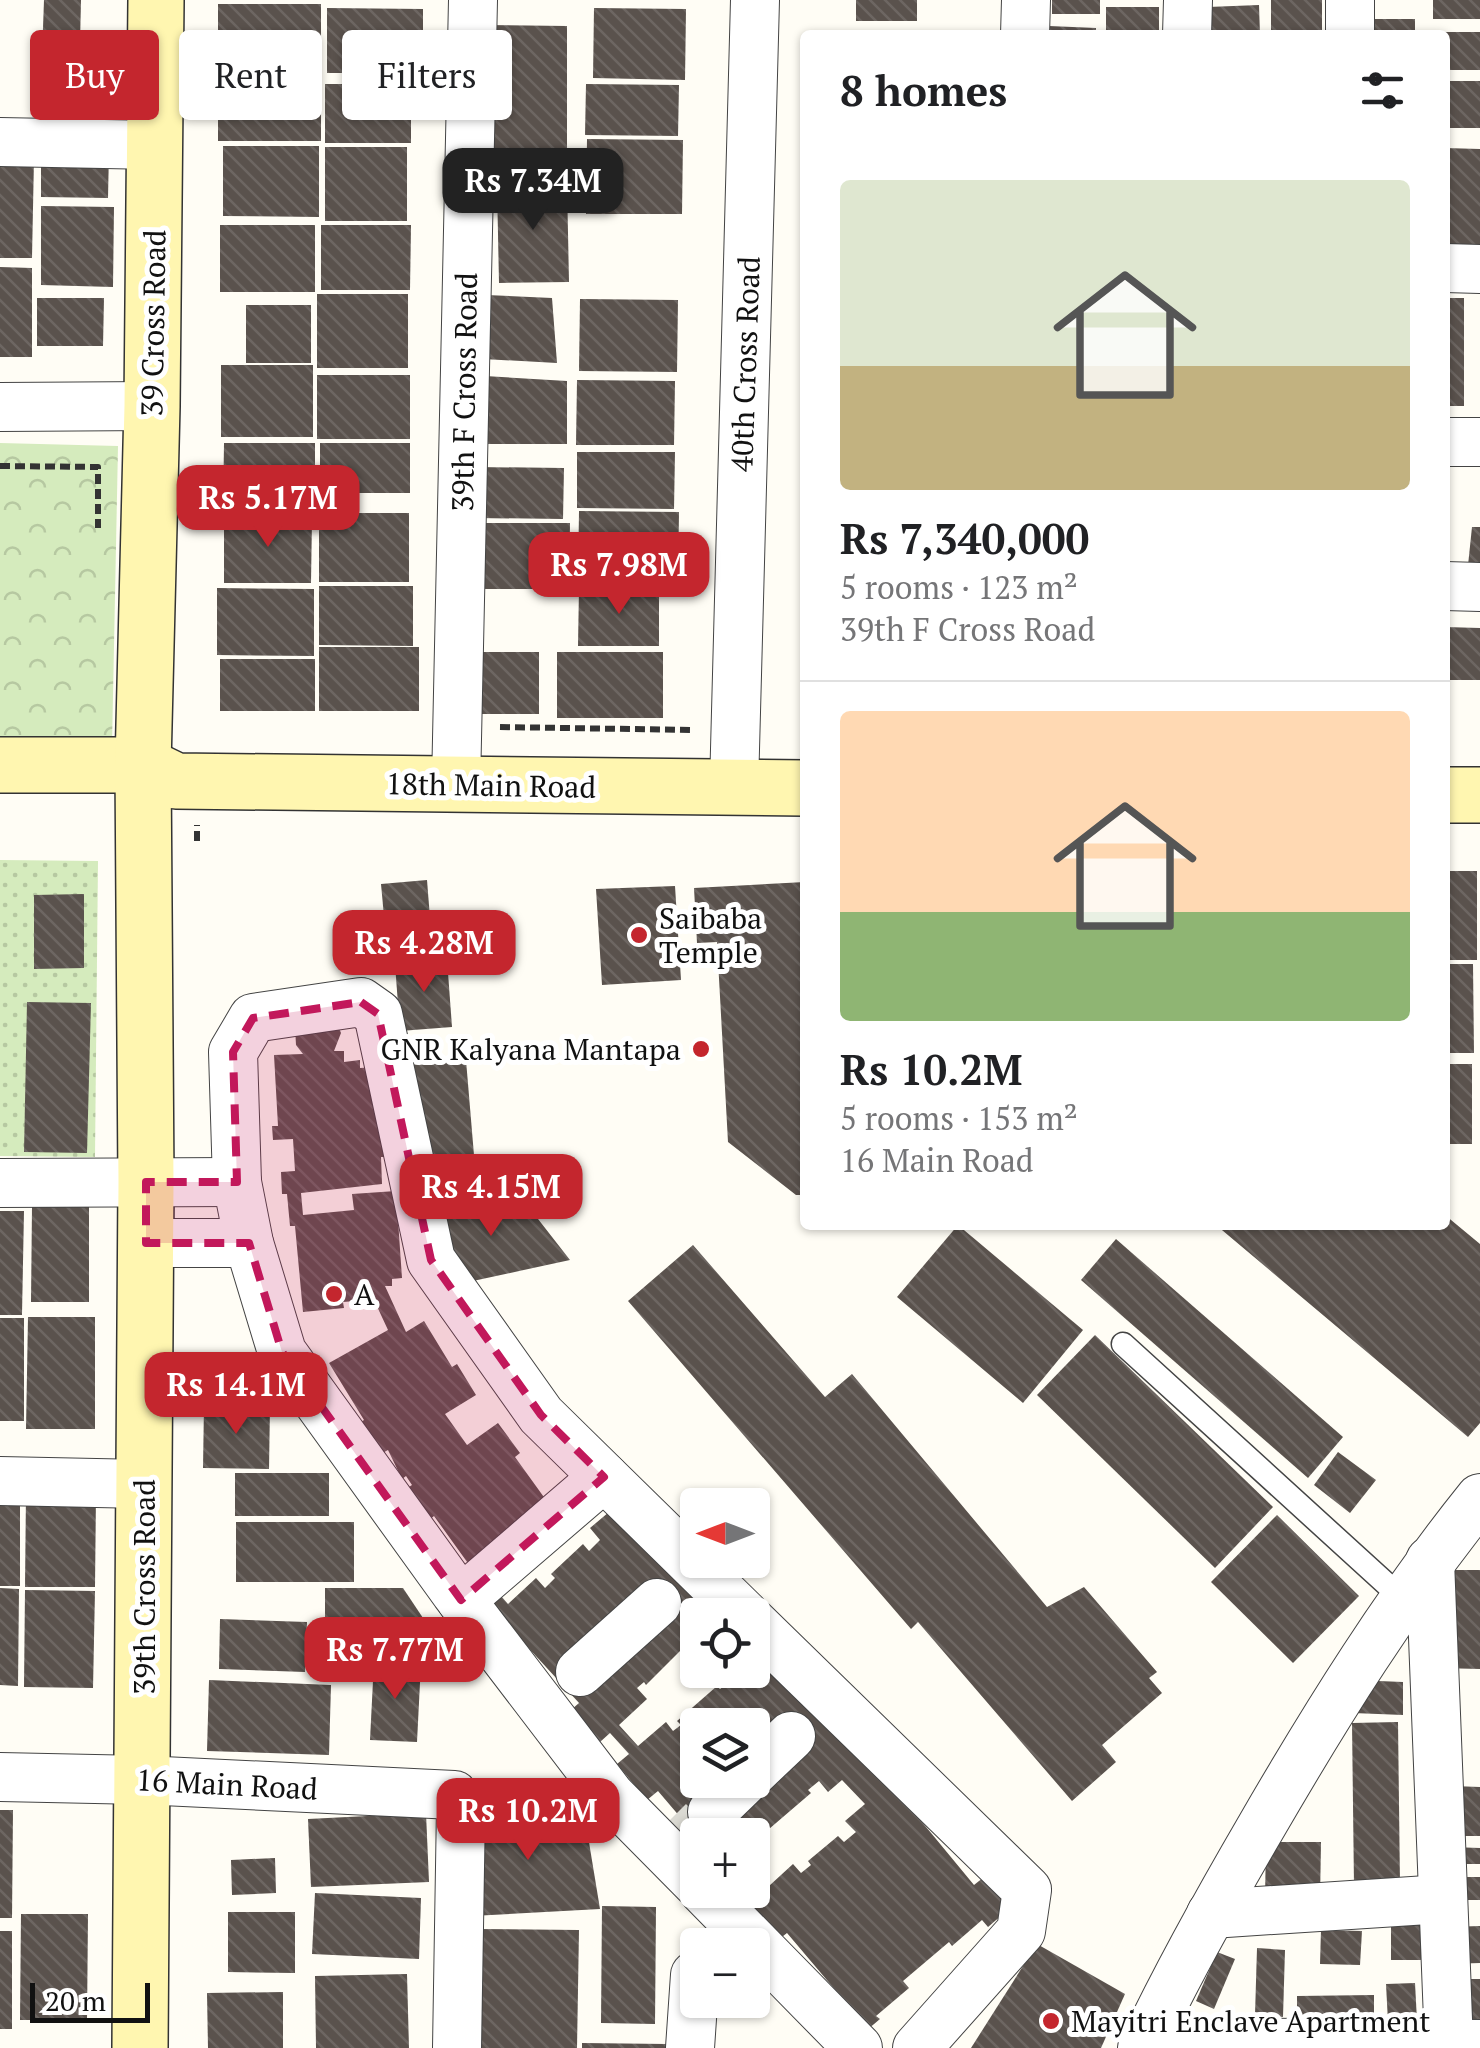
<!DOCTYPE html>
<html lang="en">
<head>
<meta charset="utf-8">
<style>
  :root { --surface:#fff; --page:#f6f6f6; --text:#202124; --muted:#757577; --line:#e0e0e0; --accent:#c4262e }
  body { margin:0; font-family:"PT Serif",serif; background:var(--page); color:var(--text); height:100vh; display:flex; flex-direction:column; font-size:38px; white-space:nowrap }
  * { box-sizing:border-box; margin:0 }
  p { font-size:32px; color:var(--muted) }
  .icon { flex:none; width:55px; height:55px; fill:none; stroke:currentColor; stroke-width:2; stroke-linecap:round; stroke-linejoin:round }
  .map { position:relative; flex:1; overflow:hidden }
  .drawer { position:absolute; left:800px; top:30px; width:650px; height:1200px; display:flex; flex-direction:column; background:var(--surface); border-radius:10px; box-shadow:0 2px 8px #0004 }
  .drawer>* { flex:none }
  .hud { position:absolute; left:30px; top:30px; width:620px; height:90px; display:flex; gap:20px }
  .needle { width:65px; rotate:270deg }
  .fabs { position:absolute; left:680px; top:1488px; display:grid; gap:20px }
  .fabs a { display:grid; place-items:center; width:90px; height:90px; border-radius:10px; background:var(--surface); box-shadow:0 2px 8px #0004; font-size:50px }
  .scale { position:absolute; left:30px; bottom:25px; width:120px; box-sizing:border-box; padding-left:10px; border:5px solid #111; border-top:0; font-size:28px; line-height:35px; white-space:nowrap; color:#111; -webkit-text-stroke:8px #fff; paint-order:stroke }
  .price { position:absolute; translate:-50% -85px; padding:0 22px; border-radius:20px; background:var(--accent); color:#fff; font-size:32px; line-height:65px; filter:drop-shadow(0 2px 5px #0008) }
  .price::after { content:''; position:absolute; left:50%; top:60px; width:30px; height:22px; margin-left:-15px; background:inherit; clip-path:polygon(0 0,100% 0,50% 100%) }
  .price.selected { background:#222; color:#fff }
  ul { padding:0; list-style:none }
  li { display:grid; align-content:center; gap:20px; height:530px; padding:0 40px }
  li+li { border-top:2px solid var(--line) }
  li span { display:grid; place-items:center; height:310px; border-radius:10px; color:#555 }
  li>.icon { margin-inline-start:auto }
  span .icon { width:180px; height:180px; fill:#fffc; stroke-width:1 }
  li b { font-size:42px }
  h2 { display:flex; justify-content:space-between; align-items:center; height:120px; padding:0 40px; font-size:42px }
  .pill { padding:0 35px; border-radius:10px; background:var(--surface); box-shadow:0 2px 8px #0004; font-size:35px; line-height:90px }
  .pill.selected { background:var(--accent); color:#fff }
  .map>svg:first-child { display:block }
</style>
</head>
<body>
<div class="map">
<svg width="1480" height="2048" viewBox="0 0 1480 2048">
  <defs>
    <pattern id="park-crowns" width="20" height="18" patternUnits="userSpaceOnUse" patternTransform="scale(2.5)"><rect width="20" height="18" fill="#d5ebbd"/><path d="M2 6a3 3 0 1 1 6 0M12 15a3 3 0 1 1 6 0" fill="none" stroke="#b6c8a1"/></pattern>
    <pattern id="garden-dots" width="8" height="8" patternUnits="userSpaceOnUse" patternTransform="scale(2.5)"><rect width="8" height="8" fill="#d5ebbd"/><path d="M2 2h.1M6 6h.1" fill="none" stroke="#b6c8a1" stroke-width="1.8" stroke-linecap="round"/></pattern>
    <pattern id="building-back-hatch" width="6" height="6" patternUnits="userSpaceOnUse" patternTransform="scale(2.5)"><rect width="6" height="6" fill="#5a524d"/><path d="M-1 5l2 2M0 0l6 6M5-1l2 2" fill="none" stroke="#6d6662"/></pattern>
  </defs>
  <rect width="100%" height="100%" fill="#fffdf5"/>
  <!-- park -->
  <path fill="url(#park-crowns)" d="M0 443 118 446 112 746 0 744Z"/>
  <!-- garden -->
  <path fill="url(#garden-dots)" d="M0 860 98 861 95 1157 0 1156Z"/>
  <!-- building -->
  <g fill="url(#building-back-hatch)" fill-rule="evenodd">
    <path d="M44 0H81L79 86 41 84Z"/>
    <rect x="856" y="0" width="61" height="21"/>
    <rect x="1052" y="0" width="48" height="14"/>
    <rect x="1271" y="0" width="51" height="35"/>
    <rect x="1433" y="0" width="47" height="19"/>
    <rect x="218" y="4" width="103" height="66"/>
    <path d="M1259 5 1260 35H1209L1208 7Z"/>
    <rect x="1106" y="7" width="53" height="28"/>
    <path d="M327 8 423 9V73H327Z"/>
    <path d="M594 8 686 9 685 80 593 78Z"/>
    <rect x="1374" y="19" width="41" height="16"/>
    <path d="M484 25 567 26V158L484 157Z"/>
    <path d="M1049 26 1096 28V35H1049Z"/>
    <rect x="1445" y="32" width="35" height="38"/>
    <rect x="218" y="73" width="103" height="68"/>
    <rect x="1445" y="81" width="35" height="47"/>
    <rect x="325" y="84" width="86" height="59"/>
    <path d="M586 84 679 85 678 136 585 135Z"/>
    <path d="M587 139 683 140 682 214H586Z"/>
    <path d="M223 146H319V217L223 216Z"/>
    <rect x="325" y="147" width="82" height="74"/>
    <path d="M1445 148 1480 149V260H1445Z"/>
    <path d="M41 150 109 151 108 198 41 197Z"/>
    <path d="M0 158H34L32 258H0Z"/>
    <path d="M567 184 569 282 499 283 497 185Z"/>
    <path d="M41 206 114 207 113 287 41 285Z"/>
    <rect x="220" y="225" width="95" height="67"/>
    <path d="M321 225H411L410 290H321Z"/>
    <path d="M0 267 32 268V357H0Z"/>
    <rect x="317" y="294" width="91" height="74"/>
    <path d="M486 295 552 298 557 363 483 359Z"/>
    <path d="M37 298H104L103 346H37Z"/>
    <rect x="1445" y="298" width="19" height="108"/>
    <path d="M580 299 678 300 677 372 579 371Z"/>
    <rect x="246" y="305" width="65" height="58"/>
    <rect x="221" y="365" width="92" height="72"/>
    <rect x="317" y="375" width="93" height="64"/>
    <path d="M485 376 567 381V444H484Z"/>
    <path d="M577 380 675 381 674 445H576Z"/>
    <path d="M224 443H315V511H223Z"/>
    <rect x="320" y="443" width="90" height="50"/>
    <path d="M577 452H675L674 509 577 508Z"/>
    <path d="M476 467 564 468 563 519 476 518Z"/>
    <path d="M579 511 679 512 678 579 578 578Z"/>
    <rect x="319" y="513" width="90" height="69"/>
    <path d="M224 518H312L311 583H224Z"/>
    <path d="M478 523H570L569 589H478Z"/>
    <path d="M1472 527H1480V576L1467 575Z"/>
    <path d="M319 586H413V646L319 645Z"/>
    <path d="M217 588 314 589V656L217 655Z"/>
    <path d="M579 588H659V646H578Z"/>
    <path d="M1445 627 1480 628V680H1445Z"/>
    <rect x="319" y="647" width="100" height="64"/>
    <rect x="478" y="652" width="61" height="62"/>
    <rect x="557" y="652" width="106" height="66"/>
    <rect x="220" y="659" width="95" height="52"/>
    <rect x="1445" y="871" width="32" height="89"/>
    <path d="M427 880 433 956 388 960 381 884Z"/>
    <path d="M805 882V1195H796L728 1142 717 942 697 943 694 888Z"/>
    <path d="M675 886 681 980 602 985 596 889Z"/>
    <path d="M84 894V968L34 969V895Z"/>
    <path d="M447 959 452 1027 400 1031 395 964Z"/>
    <path d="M1445 964H1473L1474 1053H1445Z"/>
    <path d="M27 1002 91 1003 87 1153 24 1152Z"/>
    <path d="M338 1025 341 1033 334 1051H344V1062L360 1060V1068L375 1067 389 1157H381L382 1184 301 1193 303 1215 354 1210 352 1194 396 1191 402 1278 392 1279V1286H385L406 1332 424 1321 452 1367 457 1364 476 1395 445 1414 467 1445 498 1423 520 1453 515 1457 546 1500 475 1573 434 1516 429 1520 406 1489 412 1485 406 1476 402 1479 388 1450 377 1456 358 1424 364 1420 329 1363 388 1330 368 1287V1300L343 1302 344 1308 303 1312 295 1226H290L287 1194H282L281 1172 295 1171 293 1139 273 1140 272 1126H278L274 1055 303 1054 296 1045 295 1027Z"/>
    <path d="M466 1060 477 1191 420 1195 409 1065Z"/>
    <rect x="1445" y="1064" width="27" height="80"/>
    <path d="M484 1191 488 1222 531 1210 570 1260 459 1284 427 1200Z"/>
    <path d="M32 1207H89V1302H31Z"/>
    <path d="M0 1211H24L22 1315H0Z"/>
    <path d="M1445 1215 1480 1244V1423L1468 1437 1216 1225H1445Z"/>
    <path d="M958 1225 1083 1330 1023 1403 897 1297Z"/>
    <path d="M1116 1239 1343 1437 1308 1478 1081 1280Z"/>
    <path d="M693 1245 825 1397 852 1374 1047 1607 1084 1587 1157 1672 1149 1678 1162 1693 1102 1745 1116 1762 1072 1801 918 1622 911 1629 628 1301Z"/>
    <path d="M28 1317H95V1429H26Z"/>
    <rect x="0" y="1318" width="24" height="103"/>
    <path d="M1095 1335 1273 1507 1215 1568 1037 1395Z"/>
    <path d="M204 1405 270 1406 269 1469 203 1468Z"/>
    <path d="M1338 1452 1376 1480 1350 1513 1314 1485Z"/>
    <rect x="235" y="1473" width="94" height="43"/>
    <rect x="0" y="1488" width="20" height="98"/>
    <path d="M26 1493 96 1494 95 1587H25Z"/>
    <path d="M609 1512 740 1615H698V1647L691 1640 646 1685 644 1682 637 1688 647 1699 619 1725 638 1746 666 1722 673 1731 681 1725 677 1721 717 1686 720 1689 728 1683 720 1674 724 1670H752V1647L886 1786 894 1779 917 1816 974 1885 984 1877 1010 1908 988 1927 982 1920 952 1946 949 1942 903 1981 909 1988 876 2016 880 2019 861 2035 830 1998 837 1992 787 1933 778 1940 748 1903 758 1895 752 1889V1868L769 1886 793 1864 801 1873 811 1865 808 1861 838 1836 844 1842 856 1832 845 1821 865 1804 842 1780 828 1792 819 1781 808 1790 811 1793 762 1835 768 1843 752 1856V1835H698V1838L658 1791 647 1800 617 1764 629 1754 610 1733 600 1742 571 1710 579 1703 524 1643 481 1615 501 1596 508 1604 536 1578 545 1588 555 1578 551 1574 583 1544 589 1551 600 1540 590 1528ZM698 1725H752V1780H698Z"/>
    <path d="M1277 1515 1359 1596 1293 1663 1211 1582Z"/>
    <rect x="236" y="1522" width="118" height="60"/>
    <path d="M1440 1570H1480V1669L1439 1668Z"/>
    <path d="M0 1588 19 1589 18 1686 0 1685Z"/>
    <path d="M325 1588H403L437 1639V1654H325Z"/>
    <path d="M25 1590 95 1591 93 1688 24 1687Z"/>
    <path d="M220 1619 307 1622 305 1672 219 1669Z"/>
    <path d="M374 1661 421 1663 417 1742 370 1740Z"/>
    <path d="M209 1680 331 1685 329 1755 207 1751Z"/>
    <path d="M1354 1680 1403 1682V1715L1353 1713Z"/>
    <path d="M1398 1722 1400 1885H1354L1352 1723Z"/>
    <path d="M1453 1786 1480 1787V1836H1452Z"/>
    <path d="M464 1806 585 1818 600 1909 472 1916Z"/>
    <path d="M0 1810H13L12 1918H0Z"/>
    <path d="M426 1813 429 1882 311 1887 308 1819Z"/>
    <path d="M1266 1842H1321L1320 1900 1265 1899Z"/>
    <path d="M1451 1847 1480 1848V1864H1451Z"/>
    <path d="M275 1858 276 1893 232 1895 231 1860Z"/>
    <rect x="1449" y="1877" width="31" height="23"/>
    <path d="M315 1893 421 1898 419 1959 312 1954Z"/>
    <path d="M602 1906 656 1907 655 2024 601 2023Z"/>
    <path d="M228 1912H295V1973L228 1972Z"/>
    <path d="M21 1914H88L87 2020H20Z"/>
    <rect x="1391" y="1916" width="38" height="44"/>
    <path d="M1480 1926V1963L1449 1964 1448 1927Z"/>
    <path d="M477 1929 579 1930 577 2048H475Z"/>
    <path d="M1321 1930 1362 1931 1360 1965 1320 1964Z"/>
    <rect x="0" y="1931" width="12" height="98"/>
    <path d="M1037 1944 1125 1994 1101 2048H971Z"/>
    <path d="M1257 1948 1285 1950 1283 2017 1255 2015Z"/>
    <path d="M1217 1952 1235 1959 1214 2009 1196 2001Z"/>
    <path d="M407 1974 409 2048H316L315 1976Z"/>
    <path d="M1458 1979H1480V2021H1459Z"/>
    <path d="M1415 1983 1417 2021 1388 2022 1386 1984Z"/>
    <path d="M283 1992V2048H208L207 1993Z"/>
    <path d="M1374 1995V2017H1297V1996Z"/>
    <path d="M582 2043 667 2044V2048H582Z"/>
  </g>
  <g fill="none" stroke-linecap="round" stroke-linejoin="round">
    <!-- street-tunnel -->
    <path stroke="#dbdad3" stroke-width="48" stroke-dasharray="48 24" stroke-linecap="butt" d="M669 1855 712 1812"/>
    <defs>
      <path id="lane" d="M1123 1344 1404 1600"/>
      <g id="street">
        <path d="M1025 35 1026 0"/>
        <path d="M1187 35 1188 0"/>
        <path d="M1350 35V0"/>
        <path d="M0 142 156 145"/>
        <path d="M1445 268 1480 269"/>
        <path d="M0 407 152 406"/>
        <path d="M1445 442H1480"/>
        <path d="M1445 586 1480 587"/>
        <path d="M456 785 473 0"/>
        <path d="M734 787 755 0"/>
        <path d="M0 1183 237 1182"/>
        <path d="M146 1243H249"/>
        <path d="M0 1481 144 1484"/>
        <path d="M1430 1561 1449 2045"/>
        <path d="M461 1600 604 1477"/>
        <path d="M752 1622 1027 1890 1021 1931 917 2048"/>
        <path d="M580 1672 657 1603"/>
        <path d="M752 1773 791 1736"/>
        <path d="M0 1777 142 1780 454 1795 461 1807 457 2048"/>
        <path d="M712 1812 745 1780"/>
        <path d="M698 1884 610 1795 455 1592 282 1352 249 1243 237 1182 233 1052 253 1018 361 1002 378 1014 431 1260 541 1415 745 1615"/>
        <path d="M703 1890 858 2048"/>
        <path d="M1211 1914 1443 1899"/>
        <path d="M1145 2042 1480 2044"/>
        <path d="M690 2048 695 1975"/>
        <path d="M1142 2048C1178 1972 1219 1899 1261 1827 1327 1713 1397 1601 1480 1498"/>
      </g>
      <g id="secondary">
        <path d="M0 765H143L176 781 805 788"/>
        <path d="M1445 795H1480"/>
        <path d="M140 2048 146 1182 143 765 152 406 156 0"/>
      </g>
    </defs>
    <!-- lane casing -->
    <use href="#lane" stroke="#444" stroke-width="25"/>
    <!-- street casing -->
    <use href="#street" stroke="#444" stroke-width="50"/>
    <!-- secondary casing -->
    <use href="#secondary" stroke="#333" stroke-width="58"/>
    <!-- path -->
    <g stroke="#333" stroke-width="6" stroke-dasharray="10 5" stroke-linecap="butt">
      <path d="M0 466 98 467V528"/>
      <path d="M500 727 693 730"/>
      <path d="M197 841V825"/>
    </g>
    <!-- lane -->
    <use href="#lane" stroke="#fff" stroke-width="22"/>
    <!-- street -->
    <use href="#street" stroke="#fff" stroke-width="48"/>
    <!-- secondary -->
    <use href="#secondary" stroke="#fff6b0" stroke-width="55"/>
  </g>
  <!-- marked area -->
  <path fill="#c2185b" fill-opacity="0.2" stroke="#c2185b" stroke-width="8" stroke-dasharray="20 12" stroke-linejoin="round" d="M361 1002 378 1014 431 1260 541 1415 604 1477 461 1600 282 1352 249 1243H146V1182H237L233 1052 253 1018Z"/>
  <!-- markers -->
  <g fill="#c4262e" stroke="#fff" stroke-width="4">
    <circle cx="639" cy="935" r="10"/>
    <circle cx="701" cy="1049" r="10"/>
    <circle cx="334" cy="1294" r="10"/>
    <circle cx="1051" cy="2021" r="10"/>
  </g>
  <g text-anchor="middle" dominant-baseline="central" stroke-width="10" stroke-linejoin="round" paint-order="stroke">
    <!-- street labels -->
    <g font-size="30" fill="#111" stroke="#fff">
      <text transform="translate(153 323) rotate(-89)">39 Cross Road</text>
      <text transform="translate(745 364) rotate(-88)">40th Cross Road</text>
      <text transform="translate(464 392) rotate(-89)">39th F Cross Road</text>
      <text transform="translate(491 785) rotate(1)">18th Main Road</text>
      <text transform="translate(144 1587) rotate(-90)">39th Cross Road</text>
      <text transform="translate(227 1784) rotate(3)">16 Main Road</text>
    </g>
    <!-- poi labels -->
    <g font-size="30" fill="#111" stroke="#fff" text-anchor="start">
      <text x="659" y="918">Saibaba<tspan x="659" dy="34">Temple</tspan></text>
      <text x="681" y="1049" text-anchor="end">GNR Kalyana Mantapa</text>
      <text x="354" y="1294">A</text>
      <text x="1071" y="2021">Mayitri Enclave Apartment</text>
    </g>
  </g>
</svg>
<div class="fabs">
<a><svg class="needle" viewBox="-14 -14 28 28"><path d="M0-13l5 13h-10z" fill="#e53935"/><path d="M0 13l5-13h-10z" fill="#757577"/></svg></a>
<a><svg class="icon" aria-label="locate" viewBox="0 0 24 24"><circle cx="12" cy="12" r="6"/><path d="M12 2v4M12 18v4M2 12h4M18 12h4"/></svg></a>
<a><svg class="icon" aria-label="layers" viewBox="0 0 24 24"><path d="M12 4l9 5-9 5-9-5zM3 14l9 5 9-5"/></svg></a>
<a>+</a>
<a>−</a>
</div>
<div class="scale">20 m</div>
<b class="price selected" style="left:533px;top:233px">Rs 7.34M</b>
<b class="price" style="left:268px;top:550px">Rs 5.17M</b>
<b class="price" style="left:619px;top:617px">Rs 7.98M</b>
<b class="price" style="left:424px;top:995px">Rs 4.28M</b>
<b class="price" style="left:491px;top:1239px">Rs 4.15M</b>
<b class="price" style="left:236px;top:1437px">Rs 14.1M</b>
<b class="price" style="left:395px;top:1702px">Rs 7.77M</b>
<b class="price" style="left:528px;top:1863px">Rs 10.2M</b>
<div class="hud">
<a class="pill selected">Buy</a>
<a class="pill">Rent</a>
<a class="pill">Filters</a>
</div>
<section class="drawer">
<h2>8 homes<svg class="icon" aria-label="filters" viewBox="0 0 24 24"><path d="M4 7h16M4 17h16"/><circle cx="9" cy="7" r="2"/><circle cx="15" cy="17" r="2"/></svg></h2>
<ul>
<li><span style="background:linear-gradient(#dfe7d0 60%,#c2b280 0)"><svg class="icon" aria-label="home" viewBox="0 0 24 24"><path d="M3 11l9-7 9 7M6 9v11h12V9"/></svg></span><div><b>Rs 7,340,000</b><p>5 rooms · 123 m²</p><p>39th F Cross Road</p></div></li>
<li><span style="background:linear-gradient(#ffd9b3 65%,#8fb573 0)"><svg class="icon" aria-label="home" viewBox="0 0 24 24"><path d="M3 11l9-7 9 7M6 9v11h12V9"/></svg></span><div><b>Rs 10.2M</b><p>5 rooms · 153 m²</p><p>16 Main Road</p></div></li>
</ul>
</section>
</div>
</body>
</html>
